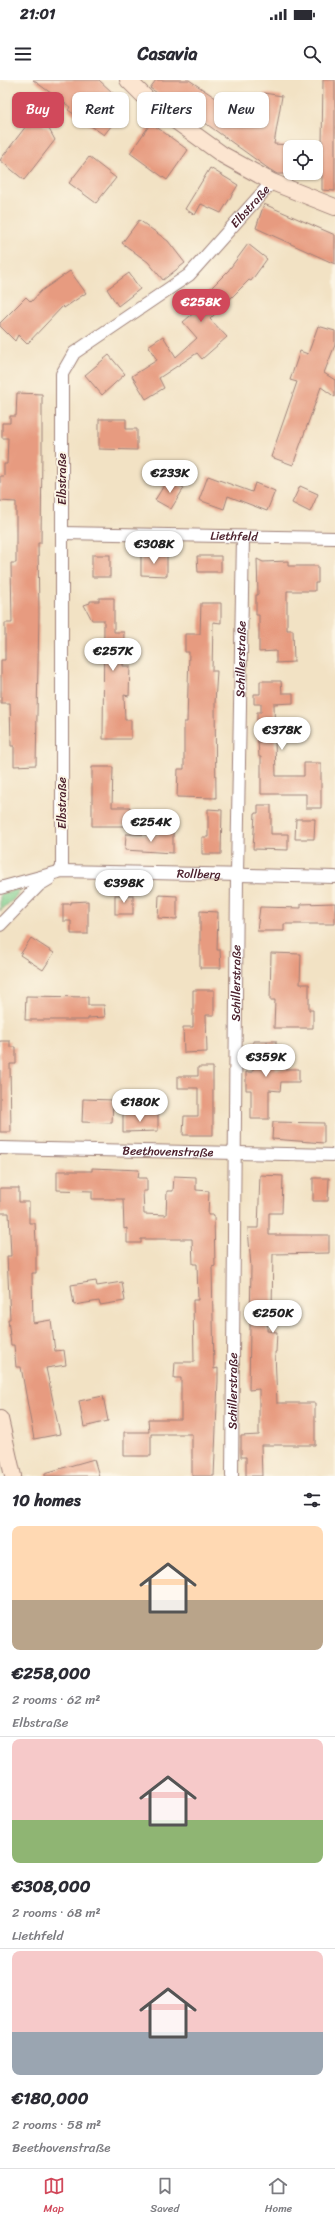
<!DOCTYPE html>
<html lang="en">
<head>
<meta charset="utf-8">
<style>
  :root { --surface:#fff; --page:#f2f2f3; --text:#2b2b33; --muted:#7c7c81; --line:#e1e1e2; --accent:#d1495b }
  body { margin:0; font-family:Sriracha,sans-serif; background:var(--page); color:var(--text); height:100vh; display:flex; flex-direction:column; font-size:15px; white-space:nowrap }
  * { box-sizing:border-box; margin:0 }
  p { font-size:13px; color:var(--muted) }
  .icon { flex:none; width:22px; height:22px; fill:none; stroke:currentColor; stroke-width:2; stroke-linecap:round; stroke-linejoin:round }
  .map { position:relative; height:1396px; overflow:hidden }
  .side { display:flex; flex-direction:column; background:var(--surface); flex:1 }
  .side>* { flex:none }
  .guide { position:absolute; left:12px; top:12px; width:311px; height:36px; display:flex; gap:8px }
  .buttons { position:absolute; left:283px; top:60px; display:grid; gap:8px }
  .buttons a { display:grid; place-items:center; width:40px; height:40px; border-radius:8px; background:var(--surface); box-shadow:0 1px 3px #0004; font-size:20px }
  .price { position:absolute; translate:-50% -34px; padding:0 9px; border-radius:14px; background:#fff; color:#222; font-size:13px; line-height:26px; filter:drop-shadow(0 1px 2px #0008) }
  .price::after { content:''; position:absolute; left:50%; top:24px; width:12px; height:9px; margin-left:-6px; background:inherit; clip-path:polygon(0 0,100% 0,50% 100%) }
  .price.on { background:var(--accent); color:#fff }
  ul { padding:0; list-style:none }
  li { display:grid; align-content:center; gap:8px; height:212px; padding:0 12px }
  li+li { border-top:1px solid var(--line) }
  li span { display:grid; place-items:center; height:124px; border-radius:8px; color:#555 }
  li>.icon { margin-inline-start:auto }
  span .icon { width:72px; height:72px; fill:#fffc; stroke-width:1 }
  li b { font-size:17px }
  h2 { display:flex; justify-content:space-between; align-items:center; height:48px; padding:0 12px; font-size:17px }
  .pill { padding:0 14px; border-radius:8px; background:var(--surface); box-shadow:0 1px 3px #0004; font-size:14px; line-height:36px }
  .pill.on { background:var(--accent); color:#fff }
  .status { display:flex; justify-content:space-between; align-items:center; height:28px; padding:0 20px; background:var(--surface); direction:ltr }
  .status svg { height:11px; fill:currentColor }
  header { display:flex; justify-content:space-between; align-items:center; height:52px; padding:0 12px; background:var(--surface); font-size:18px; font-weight:700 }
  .dock { display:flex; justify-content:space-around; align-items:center; height:56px; border-top:1px solid var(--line); background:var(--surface); font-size:11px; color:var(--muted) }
  .dock a { display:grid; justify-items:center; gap:2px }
  .dock .on { color:var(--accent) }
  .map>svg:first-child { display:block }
</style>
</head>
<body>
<div class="status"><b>21:01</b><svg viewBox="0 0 49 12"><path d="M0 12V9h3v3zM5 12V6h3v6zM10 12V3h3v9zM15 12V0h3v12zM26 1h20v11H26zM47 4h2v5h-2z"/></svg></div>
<header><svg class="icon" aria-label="menu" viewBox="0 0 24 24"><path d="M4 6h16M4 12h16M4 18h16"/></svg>Casavia<svg class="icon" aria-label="search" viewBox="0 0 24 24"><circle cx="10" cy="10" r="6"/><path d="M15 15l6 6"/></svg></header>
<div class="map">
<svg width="335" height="1396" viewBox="0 0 335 1396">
  <rect width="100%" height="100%" fill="#fcf5e5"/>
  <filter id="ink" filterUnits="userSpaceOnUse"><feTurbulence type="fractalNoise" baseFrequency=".025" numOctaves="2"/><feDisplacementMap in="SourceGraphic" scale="8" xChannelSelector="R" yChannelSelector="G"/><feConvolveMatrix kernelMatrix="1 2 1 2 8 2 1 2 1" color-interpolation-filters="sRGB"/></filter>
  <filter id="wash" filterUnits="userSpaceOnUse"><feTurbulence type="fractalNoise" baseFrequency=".012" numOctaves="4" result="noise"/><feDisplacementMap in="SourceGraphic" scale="16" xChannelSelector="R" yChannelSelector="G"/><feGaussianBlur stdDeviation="0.9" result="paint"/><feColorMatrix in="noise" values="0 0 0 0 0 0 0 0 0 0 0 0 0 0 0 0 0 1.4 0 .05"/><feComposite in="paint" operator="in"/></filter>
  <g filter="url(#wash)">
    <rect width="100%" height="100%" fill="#f2e2c4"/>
    <!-- green -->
    <path fill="#7ecd8d" stroke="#64765c" d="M21 808 16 817 0 831V814Z"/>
    <g id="blocks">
      <!-- building -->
      <g fill="#e79b80">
        <path d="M33 0H99L127 26 104 55 68 30 70 27Z"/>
        <path d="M156 0H189L259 47 264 13 282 16 274 64 290 65V94H277L269 89 169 17 167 20 150 8Z"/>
        <path d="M323 0H335V111L322 110V94H316V65H322Z"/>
        <path d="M33 37 49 49 55 60 24 100 0 80Z"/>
        <path d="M151 43 188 70 167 100 130 73Z"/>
        <path d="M89 77 116 98 96 123 69 103Z"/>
        <path d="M210 88 238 105 221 133 201 124 195 135 185 129Z"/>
        <path d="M264 124 335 155V184L256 148Z"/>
        <path d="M139 140 168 161 185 183 163 200 148 182 122 163Z"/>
        <path d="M248 164 267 179 251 201 249 200 210 239 227 257 202 279 197 273 159 298 164 308 146 319 132 296 157 280 148 266 163 256 176 277 197 258 183 242 208 221 203 216 228 191Z"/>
        <path d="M70 191 86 213 64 228 63 226 27 264 18 255 15 261 0 246V243L26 217 31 222 41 211Z"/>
        <path d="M129 193 140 209 118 226 107 209Z"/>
        <path d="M318 246 335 251V265L324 293 335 300V317L321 307 293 385 271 377 297 302 290 300 300 271 308 274Z"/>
        <path d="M109 275 125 294 102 315 85 295Z"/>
        <path d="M17 313 42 314V372L41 463H38L39 534 36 685 14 686V666H11L10 623H1V580H5V543H12L11 483H16V422L0 421V396H4V384H7L8 358H2V343H10V336H16Z"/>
        <path d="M99 339H126V349H137V370L99 369Z"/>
        <path d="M208 396 252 412 255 403 275 411 267 431 228 416 224 429 199 420Z"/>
        <path d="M168 399 184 408 171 429 155 420Z"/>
        <path d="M300 406 318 414 310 432 292 423Z"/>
        <path d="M141 474H167V496L141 495Z"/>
        <rect x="92" y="475" width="18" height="22"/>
        <path d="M197 476H221V492H198Z"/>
        <path d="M257 479 263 482 288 481V486H318V503H315V511H287V550H293L294 582 276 583V571L259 572V535H256V515H258Z"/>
        <path d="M99 518H114V552H124L123 586H130L129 616 124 615 125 640H131V659H103L104 540H92L84 525 90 523V521H99Z"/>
        <path d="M201 523H221V543L213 542 212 591H217L215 623 216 718 177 717 178 689H184V642H187L189 572H185V554H200Z"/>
        <path d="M260 601H281L282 613H293V623L274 624 276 696H304V683H321V728H306V714H261V677H259L257 646V632H261V624H254V614H260Z"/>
        <path d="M92 687H113L112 727H130V746H92Z"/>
        <path d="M258 725H271V754H288V770L253 769 255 733H258Z"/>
        <path d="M208 729 222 730 221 774H202V757H208Z"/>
        <path d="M296 739H315L314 759H295Z"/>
        <path d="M158 752H173V773L125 770 126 754 158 755Z"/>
        <rect x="115" y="815" width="18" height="19"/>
        <path d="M159 815 177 816V839L158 838Z"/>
        <path d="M88 821V854H71V841H63V824H71V822Z"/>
        <path d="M335 823V844H284V851H257L260 827 301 828V824Z"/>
        <path d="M200 831 218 832 217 870H220L221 888H200Z"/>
        <path d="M31 858 54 873 43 890 20 875Z"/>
        <path d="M271 873 301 874 300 904H309V930H313V948H274L275 920H270Z"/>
        <path d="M193 910H214V935H206L207 972 184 973 183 947H193Z"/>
        <path d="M26 916 88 917V925H104L105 937 88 938V940H25Z"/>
        <path d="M0 961H10V967H16V984H10L11 1052H0Z"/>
        <path d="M253 961H276V989H299V1002H281L280 1011 269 1010V1039H251V1010H246V992H253Z"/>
        <path d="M198 987H213V1055H183L184 1036H198V1008H178V996H198Z"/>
        <path d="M83 1019 113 1020 112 1043 82 1042Z"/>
        <path d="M123 1034H158V1051L123 1052Z"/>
        <path d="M273 1042 324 1043V1063L272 1059Z"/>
        <path d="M92 1088 139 1090 138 1098H147V1111H143L144 1134 166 1135 167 1111H173L174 1096 196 1097V1110L209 1111 208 1135H214L215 1186 212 1187 214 1289 218 1288V1301L214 1396H192V1354H151V1376H124V1352H149L148 1339H181V1298H174L175 1282H194L193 1220H198L197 1184H193L192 1159H141V1163H127V1148L124 1149 123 1119H92V1111L57 1110V1091H92Z"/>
        <path d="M260 1095 283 1096 282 1133H269V1155H329V1173L273 1174 272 1228H268L267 1251 277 1252 276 1272H275L277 1323H315V1365H261L262 1396H246V1377H241V1356L259 1355V1309L249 1310 251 1187 248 1148H258Z"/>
        <path d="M313 1098H329L328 1121H313Z"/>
        <path d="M0 1108H19V1122H29V1143H35L36 1161V1193H32L33 1243 51 1240 55 1271 64 1270 66 1285 46 1288 60 1354 34 1359 21 1287H16L14 1265H11L8 1239H10L7 1176H11L9 1133H0Z"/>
        <path d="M96 1201 97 1206 122 1202 125 1221 100 1225 99 1221 74 1225 71 1205Z"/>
        <path d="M103 1316 108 1341 84 1347 79 1321Z"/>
        <path d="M94 1379 99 1396H45V1393Z"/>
      </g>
    </g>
  </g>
  <g filter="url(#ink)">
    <use href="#blocks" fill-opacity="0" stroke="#9e8078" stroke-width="1"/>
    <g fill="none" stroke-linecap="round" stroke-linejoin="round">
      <defs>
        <g id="street">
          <path id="s1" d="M62 453 335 458"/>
          <path id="s2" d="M62 791V294L74 273 189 195 272 102"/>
          <path id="s3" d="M0 808 62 791 335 797"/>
          <path d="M0 845 39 805 49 799"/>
          <path id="s4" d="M0 1068 335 1075"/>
          <path id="s5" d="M232 1396 237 795 243 457"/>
        </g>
        <g id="secondary">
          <path d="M128 0 151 23 223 75 272 102 335 127"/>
          <path d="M0 1339 13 1396"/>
        </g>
      </defs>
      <!-- street casing -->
      <use href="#street" stroke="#9e8078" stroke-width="14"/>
      <!-- secondary casing -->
      <use href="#secondary" stroke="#9e8078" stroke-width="18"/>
      <!-- street -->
      <use href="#street" stroke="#fff" stroke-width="12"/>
      <!-- secondary -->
      <use href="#secondary" stroke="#fce5d0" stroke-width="16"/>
    </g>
  </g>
  <g text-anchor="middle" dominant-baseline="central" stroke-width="4" stroke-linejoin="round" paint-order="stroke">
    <!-- street labels -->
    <g font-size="12" fill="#4a1f2b" stroke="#fcf5e5">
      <text stroke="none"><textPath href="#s2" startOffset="752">Elbstraße</textPath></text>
      <text transform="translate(62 399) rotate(-90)">Elbstraße</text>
      <text stroke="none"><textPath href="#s1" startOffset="172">Liethfeld</textPath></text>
      <text stroke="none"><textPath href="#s5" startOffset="817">Schillerstraße</textPath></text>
      <text transform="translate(62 723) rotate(-90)">Elbstraße</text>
      <text stroke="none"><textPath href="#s3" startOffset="201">Rollberg</textPath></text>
      <text stroke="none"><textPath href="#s5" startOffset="493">Schillerstraße</textPath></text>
      <text stroke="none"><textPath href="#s4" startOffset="168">Beethovenstraße</textPath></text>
      <text stroke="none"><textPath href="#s5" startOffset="85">Schillerstraße</textPath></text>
    </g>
  </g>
</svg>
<div class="buttons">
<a><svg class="icon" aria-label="locate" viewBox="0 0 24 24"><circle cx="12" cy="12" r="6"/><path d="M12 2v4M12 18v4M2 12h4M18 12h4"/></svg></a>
</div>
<b class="price on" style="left:201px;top:243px">€258K</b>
<b class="price" style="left:170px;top:414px">€233K</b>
<b class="price" style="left:154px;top:485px">€308K</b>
<b class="price" style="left:113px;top:592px">€257K</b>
<b class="price" style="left:282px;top:671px">€378K</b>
<b class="price" style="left:151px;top:763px">€254K</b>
<b class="price" style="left:124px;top:824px">€398K</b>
<b class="price" style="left:266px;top:998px">€359K</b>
<b class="price" style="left:140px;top:1043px">€180K</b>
<b class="price" style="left:273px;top:1254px">€250K</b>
<div class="guide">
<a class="pill on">Buy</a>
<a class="pill">Rent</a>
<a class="pill">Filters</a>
<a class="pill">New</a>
</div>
</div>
<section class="side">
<h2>10 homes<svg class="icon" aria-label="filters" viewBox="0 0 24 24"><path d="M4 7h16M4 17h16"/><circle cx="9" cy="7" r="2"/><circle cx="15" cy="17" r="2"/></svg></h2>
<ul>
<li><span style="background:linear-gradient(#ffd9b3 60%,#b9a48a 0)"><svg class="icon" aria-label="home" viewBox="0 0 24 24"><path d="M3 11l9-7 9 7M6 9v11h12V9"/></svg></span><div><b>€258,000</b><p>2 rooms · 62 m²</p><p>Elbstraße</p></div></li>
<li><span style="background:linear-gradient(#f6c9c9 65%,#8fb573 0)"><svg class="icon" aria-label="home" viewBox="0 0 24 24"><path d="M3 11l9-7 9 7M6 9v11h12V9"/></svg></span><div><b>€308,000</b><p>2 rooms · 68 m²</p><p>Liethfeld</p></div></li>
<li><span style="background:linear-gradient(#f6c9c9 65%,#9aa5b1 0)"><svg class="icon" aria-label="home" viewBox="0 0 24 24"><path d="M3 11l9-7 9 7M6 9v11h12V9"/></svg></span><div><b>€180,000</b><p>2 rooms · 58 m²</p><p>Beethovenstraße</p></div></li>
</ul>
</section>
<nav class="dock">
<a class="on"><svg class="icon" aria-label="map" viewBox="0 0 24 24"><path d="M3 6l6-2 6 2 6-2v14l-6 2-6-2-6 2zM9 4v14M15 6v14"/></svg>Map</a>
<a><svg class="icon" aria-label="saved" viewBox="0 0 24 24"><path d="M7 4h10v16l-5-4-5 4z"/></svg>Saved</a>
<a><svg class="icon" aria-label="home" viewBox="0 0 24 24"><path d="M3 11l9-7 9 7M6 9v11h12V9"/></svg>Home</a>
</nav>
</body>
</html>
